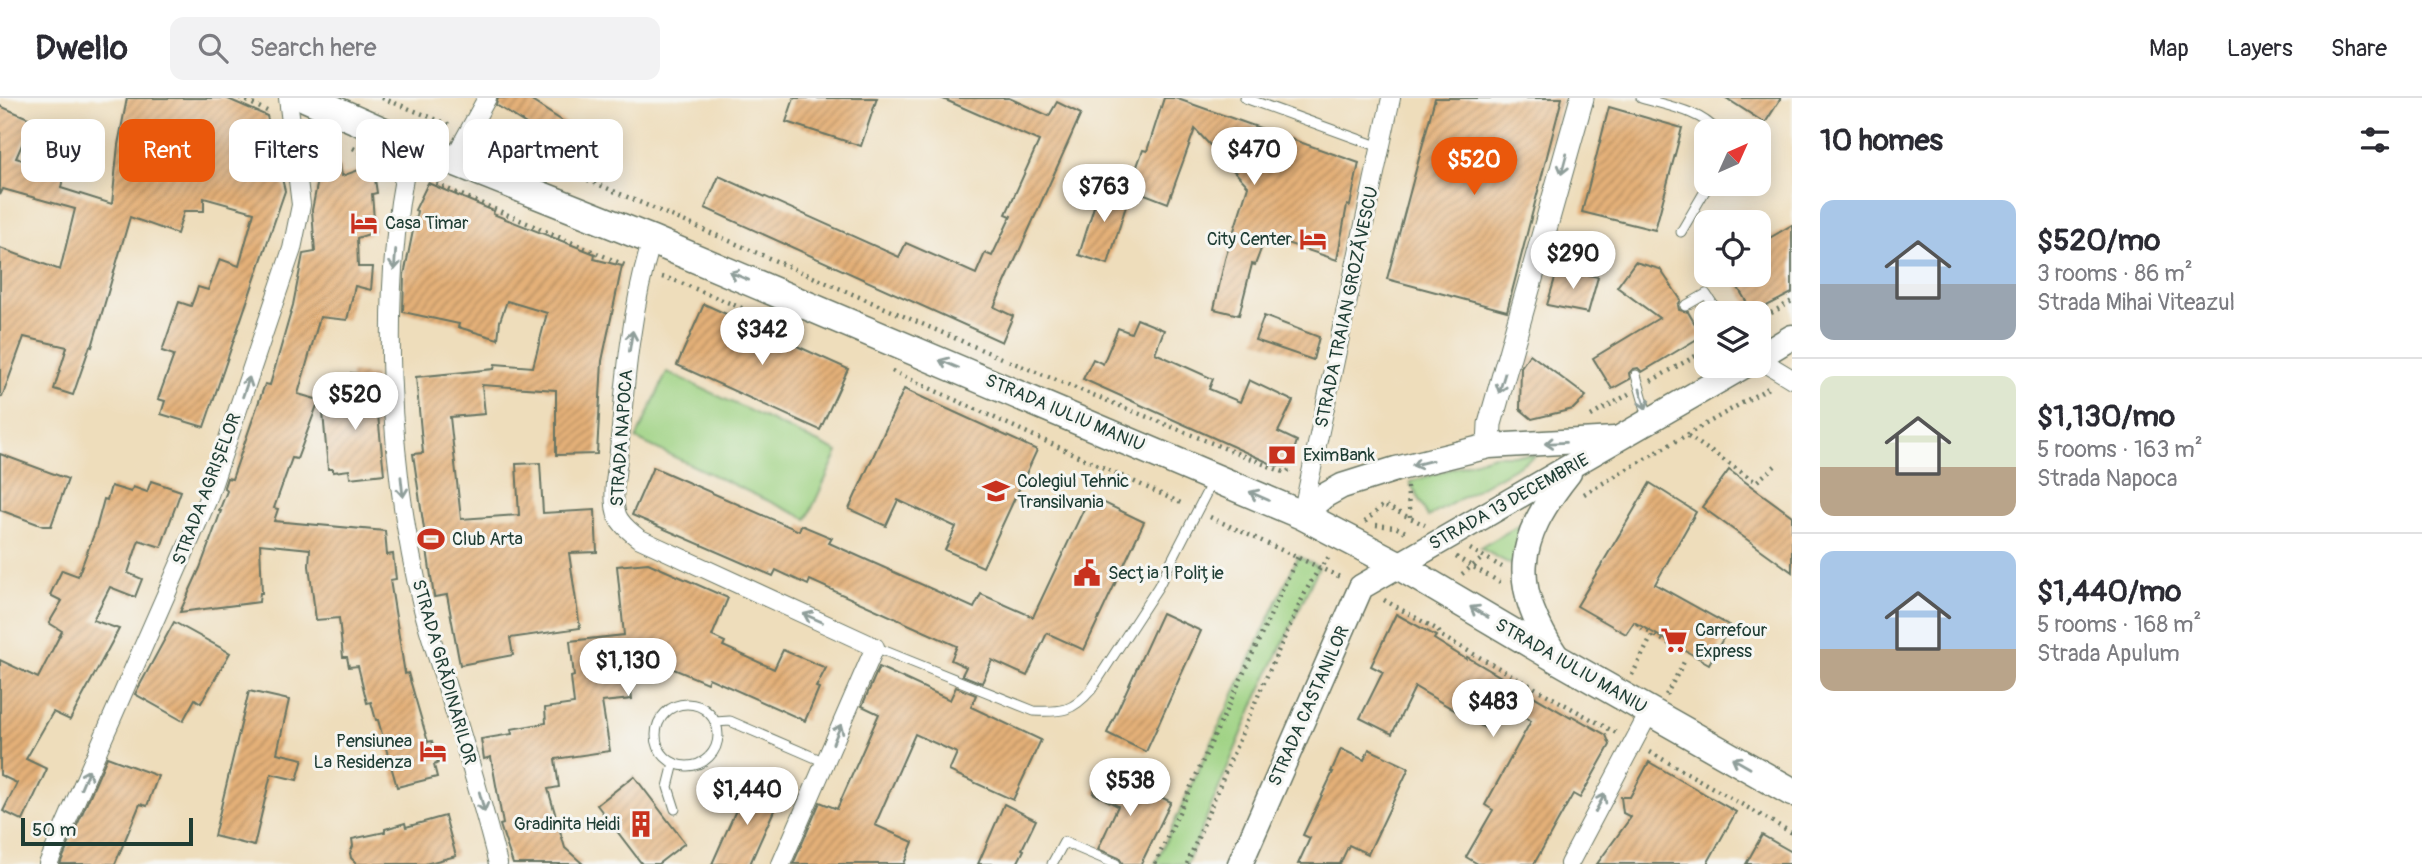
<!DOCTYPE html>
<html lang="en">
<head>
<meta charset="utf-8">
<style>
  :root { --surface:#fff; --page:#f2f2f3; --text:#2b2b33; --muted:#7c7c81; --line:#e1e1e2; --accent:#ea580c }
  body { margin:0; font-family:Pangolin,sans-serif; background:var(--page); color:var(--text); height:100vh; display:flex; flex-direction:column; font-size:26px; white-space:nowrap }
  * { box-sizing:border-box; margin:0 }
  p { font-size:23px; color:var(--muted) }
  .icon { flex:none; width:38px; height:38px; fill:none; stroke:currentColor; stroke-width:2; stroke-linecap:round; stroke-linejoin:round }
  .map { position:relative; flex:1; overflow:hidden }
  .panel { display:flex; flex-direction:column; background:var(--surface); width:630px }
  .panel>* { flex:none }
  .guide { position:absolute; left:21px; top:21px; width:665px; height:63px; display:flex; gap:14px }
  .needle { width:46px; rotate:45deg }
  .buttons { position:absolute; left:1694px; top:21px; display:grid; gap:14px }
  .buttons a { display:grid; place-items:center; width:77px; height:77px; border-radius:14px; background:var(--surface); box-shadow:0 4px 18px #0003; font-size:35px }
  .scale { position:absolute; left:21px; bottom:18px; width:172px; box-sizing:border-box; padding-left:7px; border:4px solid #1f3d34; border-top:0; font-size:19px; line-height:24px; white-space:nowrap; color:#1f3d34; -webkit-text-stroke:5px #f6f6f2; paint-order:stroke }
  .price { position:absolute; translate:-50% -60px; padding:0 16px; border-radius:24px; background:#fff; color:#222; font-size:23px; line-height:46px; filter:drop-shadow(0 2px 4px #0008) }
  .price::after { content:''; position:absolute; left:50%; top:42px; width:21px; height:16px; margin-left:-10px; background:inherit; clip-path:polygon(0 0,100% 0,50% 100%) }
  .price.on { background:var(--accent); color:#fff }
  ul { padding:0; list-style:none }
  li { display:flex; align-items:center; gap:21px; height:175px; padding:0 28px }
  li+li { border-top:2px solid var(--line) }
  li span { display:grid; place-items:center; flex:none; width:196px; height:140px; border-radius:14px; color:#555 }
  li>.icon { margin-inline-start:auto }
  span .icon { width:84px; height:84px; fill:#fffc; stroke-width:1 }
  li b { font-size:30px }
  h2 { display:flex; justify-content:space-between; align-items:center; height:84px; padding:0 28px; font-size:30px }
  .tag { padding:0 24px; border-radius:14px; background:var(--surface); box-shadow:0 4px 18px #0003; font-size:24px; line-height:63px }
  .tag.on { background:var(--accent); color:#fff }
  header { display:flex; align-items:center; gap:42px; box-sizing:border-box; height:98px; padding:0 35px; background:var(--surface); border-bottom:2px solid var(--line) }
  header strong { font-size:33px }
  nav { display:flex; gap:38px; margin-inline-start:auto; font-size:24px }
  .search { width:490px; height:63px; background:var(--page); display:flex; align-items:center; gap:18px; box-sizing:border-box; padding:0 24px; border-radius:14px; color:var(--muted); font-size:26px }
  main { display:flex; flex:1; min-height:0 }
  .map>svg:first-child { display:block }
</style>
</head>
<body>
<header>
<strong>Dwello</strong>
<div class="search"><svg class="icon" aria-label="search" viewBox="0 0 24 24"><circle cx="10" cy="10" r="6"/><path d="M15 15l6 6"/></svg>Search here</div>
<nav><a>Map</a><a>Layers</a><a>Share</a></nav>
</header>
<main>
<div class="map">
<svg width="1792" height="766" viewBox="0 0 1792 766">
  <defs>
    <pattern id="building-hatch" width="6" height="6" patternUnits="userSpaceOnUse" patternTransform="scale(1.75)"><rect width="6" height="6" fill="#e4b078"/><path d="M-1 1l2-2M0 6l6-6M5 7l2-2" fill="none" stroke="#b89063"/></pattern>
  </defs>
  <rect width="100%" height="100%" fill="#f6f6f2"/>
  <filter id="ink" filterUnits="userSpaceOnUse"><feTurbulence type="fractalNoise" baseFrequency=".0143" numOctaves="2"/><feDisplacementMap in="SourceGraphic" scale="14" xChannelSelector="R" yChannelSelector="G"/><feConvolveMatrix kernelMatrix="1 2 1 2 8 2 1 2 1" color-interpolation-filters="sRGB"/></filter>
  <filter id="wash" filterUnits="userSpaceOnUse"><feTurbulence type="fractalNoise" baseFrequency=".00686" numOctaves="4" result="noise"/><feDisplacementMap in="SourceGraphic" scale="28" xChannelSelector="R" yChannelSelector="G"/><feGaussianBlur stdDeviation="1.57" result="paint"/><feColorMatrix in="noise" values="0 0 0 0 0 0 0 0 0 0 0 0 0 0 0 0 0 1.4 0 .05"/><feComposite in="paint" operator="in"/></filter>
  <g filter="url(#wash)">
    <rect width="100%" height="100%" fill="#edb"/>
    <!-- green -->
    <g fill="#9ed282" stroke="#5e885b" stroke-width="2">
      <path d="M667 274 838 354 807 421 636 341Z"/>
      <path d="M1494 357H1537L1428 419 1410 384Z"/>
      <path d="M1525 424 1519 471 1480 450Z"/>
      <path d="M1298 458 1319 469 1255 604 1187 766H1155Z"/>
    </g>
    <g id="blocks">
      <!-- building -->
      <g fill="url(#building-hatch)">
        <path d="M127 0H226L267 18 285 93 204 329 161 316 165 303 158 301 174 257 162 253 179 204 191 208 198 189 208 192 220 161 239 168 254 114 204 100V113H184L177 136 130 119 92 249 90 248 73 297 54 291 67 249 24 239 2 299H0V150L60 172 75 111 3 91 0 97V8L33 22 16 60 64 74 61 90 112 106 118 47Z"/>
        <path d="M498 0H527L567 26 556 42 548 37 547 39 496 7Z"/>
        <path d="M794 0H877L861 48 786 24Z"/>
        <path d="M941 0H1009L1049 18 1057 4 1081 16 994 209 1013 218 1002 244 705 110 719 78 899 159 906 145 976 176 985 155 992 158 1011 118 1006 116 1039 43Z"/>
        <path d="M1164 0H1175L1359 65 1350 108 1347 107 1337 162 1266 138 1255 167 1252 166 1239 217 1214 211 1225 161 1248 88 1195 31 1168 105 1129 90 1143 52 1147 53Z"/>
        <path d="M1435 0H1562L1507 213 1387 181Z"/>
        <path d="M1726 0H1781L1765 25Z"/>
        <path d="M1609 9 1682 30 1655 132 1582 114Z"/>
        <path d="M340 67 342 78 373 67 377 95 372 96 375 134 357 140 358 169H373L371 192 355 188 347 222 320 219 298 296 319 302 297 361 292 360 274 410 278 411 274 423 385 433 387 457 393 456 396 481 390 482 405 576 408 575 428 644 432 643 438 665 434 667 437 679 397 689 378 622H376L371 604 367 605 358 568 349 569 347 559H343L339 520 316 522 309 468 310 451 260 446 262 495H260L259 504 180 514 200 470 221 413H219L227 393 224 389 227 380 232 381 265 286 270 287 293 207 303 156 315 154 312 112 320 72Z"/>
        <path d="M428 85 494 113 493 116 595 156 594 161 622 168 602 263 597 356 556 357V292L482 287 485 316 450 319 461 421 519 417 516 366 540 365 543 415 595 412 597 454 569 455 580 530 510 540 513 557 460 567 447 497 434 499 413 356 423 355 416 279 494 271 495 266 533 269 547 215 507 203 500 223 498 241 458 229 459 226 403 214 404 177 417 113 415 112Z"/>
        <path d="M1101 86 1130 95 1108 166 1079 157Z"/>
        <path d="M1792 127V195L1753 215 1737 188 1759 177V146Z"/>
        <path d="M1635 164 1660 171 1681 202 1678 207 1679 212 1688 214 1702 238 1642 274 1638 270 1633 271 1629 275 1630 281 1612 291 1593 260 1659 220 1617 189Z"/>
        <path d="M1558 170 1598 179 1588 215 1547 207Z"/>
        <path d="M704 206 848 271 820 332 677 267Z"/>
        <path d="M1264 218 1319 239 1313 262 1255 242Z"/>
        <path d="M1137 221 1164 232 1155 255 1213 281 1209 291 1240 304 1249 282 1293 303 1278 334 1297 343 1290 365 1285 368 1274 367 1083 281 1093 261 1103 266 1118 230 1131 235Z"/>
        <path d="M1530 256 1586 298 1573 311 1532 321 1520 311 1521 269Z"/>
        <path d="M351 275 374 278 384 376 350 380 349 372 333 374V371H328L322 303 351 312Z"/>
        <path d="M904 291 1037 352 983 469 945 452 956 429 898 402 886 428 849 411Z"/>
        <path d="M0 356 68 381 51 428H43L0 412Z"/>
        <path d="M653 369 799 433 801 427 832 440 829 445 974 510 981 496 1033 519 1090 398 1144 424 1084 552 1047 535 1027 578 992 562 982 585 962 577 966 569 951 562 957 548 810 482 808 487 776 472 773 478 632 417Z"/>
        <path d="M1729 372 1792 418V474L1702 409Z"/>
        <path d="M151 383 181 393 161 449 139 442 128 475 142 481 135 499 110 489 93 522 119 531 70 622 53 614 26 661 47 671 23 723 3 713 17 685 0 677V562L38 580 62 533 49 525 62 503 50 497 62 472 78 478 96 431 104 401 107 402 111 388 131 394 133 389 147 394Z"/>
        <path d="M1650 385 1696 414 1655 486 1730 528 1709 566 1634 524 1626 536 1577 508Z"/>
        <path d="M648 465 728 500 712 538 725 544 723 548 774 571 783 552 826 570 816 589 819 590 805 623 709 580 707 585 626 551 632 601 602 604 610 653 555 661 559 689 548 691 565 750 583 766H513L500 727 503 726 491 659 484 661 481 641 512 636 511 631 546 625 545 610 574 606 571 579 574 578 570 543 624 537 617 468Z"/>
        <path d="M1162 515 1201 533 1146 654 1107 635Z"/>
        <path d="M1396 516 1436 538 1434 541 1466 561 1467 559 1571 620 1572 618 1606 637 1610 647 1580 700 1573 696 1534 766H1478L1466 759 1493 712 1485 707 1531 623 1498 605 1485 630 1415 589 1392 636 1360 620 1383 574 1371 568Z"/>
        <path d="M174 524 230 555 201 605 195 601 183 623 135 596Z"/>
        <path d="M879 569 950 602 956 589 976 597 971 609 1041 642 1013 702 949 673 957 655 915 636 875 727 913 744 904 766H793L820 704 837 711 879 616 862 608Z"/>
        <path d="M249 593 289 602 277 655 303 661 297 682 271 676 254 748 214 738Z"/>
        <path d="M1341 651 1364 662 1369 651 1409 670 1368 756 1349 747 1340 766H1298L1310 740 1303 737 1333 674H1331Z"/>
        <path d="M107 659 158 678 147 708 140 706 115 766H60Z"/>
        <path d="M1649 664 1736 714 1707 766H1597L1631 719 1623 715 1621 699H1630Z"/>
        <path d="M1104 671 1171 704 1141 766H1123L1119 760 1098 751 1118 708 1093 695Z"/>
        <path d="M634 678 685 745 658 766H642L597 707Z"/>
        <path d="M748 685 780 699 750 766H712Z"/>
        <path d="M1004 706 1036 722 1022 751 1024 752 1017 766H978Z"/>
        <path d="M445 718 456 758 425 766H357L351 760 350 755 353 748 352 741 385 734V731L405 725 406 729Z"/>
        <path d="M1762 737 1792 754V766H1746Z"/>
      </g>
    </g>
  </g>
  <g filter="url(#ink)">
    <use href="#blocks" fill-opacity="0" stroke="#677563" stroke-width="2"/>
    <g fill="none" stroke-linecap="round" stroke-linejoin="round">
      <defs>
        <g id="service">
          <path d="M1245 0 1380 49"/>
          <path d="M1641 0C1667 8 1699 12 1717 33"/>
          <path d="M1681 134 1709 86"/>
          <path d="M1685 208 1706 196 1719 215"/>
          <path d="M1636 277 1648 319"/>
          <path d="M875 549 1034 613C1062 614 1072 614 1091 592L1158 489 1212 384"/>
          <circle cx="687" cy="637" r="31"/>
          <path d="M715 624 730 623 825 664"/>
          <path d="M674 665 668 689 675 711"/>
          <path d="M1052 766 1064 744 1116 766"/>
        </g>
        <g id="minor">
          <path d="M411 46C378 187 388 371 423 511 431 542 442 572 451 602 468 657 484 711 498 766"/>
          <path d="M453 62 487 0"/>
          <path d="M652 142C631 210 625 282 619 353 617 372 611 398 617 417 621 427 630 433 638 440L875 549 781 766"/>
          <path d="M1759 261 1792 281"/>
          <path d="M1302 417 1391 0"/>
          <path d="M48 766 207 403 292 151 301 107 288 0"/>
          <path d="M1569 766 1650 613"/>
        </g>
        <path id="tertiary" d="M1489 348 1490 326 1582 0"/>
        <g id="secondary">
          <path d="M1759 259 1792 239"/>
          <path d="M1302 417 1324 398 1342 388 1396 371 1489 348 1615 341"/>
          <path d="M1559 562C1509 487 1514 444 1569 375"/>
          <path d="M1240 766 1361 489 1744 268"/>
        </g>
        <path id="primary" d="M307 0 411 46 652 142 1302 417 1398 467 1559 562 1792 694"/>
      </defs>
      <!-- service casing -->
      <use href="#service" stroke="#677563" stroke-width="11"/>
      <!-- minor casing -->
      <use href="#minor" stroke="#677563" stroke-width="20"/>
      <!-- tertiary casing -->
      <use href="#tertiary" stroke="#677563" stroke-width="25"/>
      <!-- secondary casing -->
      <use href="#secondary" stroke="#677563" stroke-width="27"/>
      <!-- primary casing -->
      <use href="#primary" stroke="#677563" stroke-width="31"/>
      <!-- path -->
      <g stroke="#677563" stroke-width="4.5" stroke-dasharray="2 5" stroke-linecap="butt">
        <path d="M240 0 271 15"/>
        <path d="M382 0 453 28"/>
        <path d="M484 40 581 79 1001 260"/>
        <path d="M353 50 389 68"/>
        <path d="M436 86 627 168"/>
        <path d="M662 179 674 182 768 221"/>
        <path d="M1759 222 1792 203"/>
        <path d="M1009 263 1286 375 1291 370"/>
        <path d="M892 273 1183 406"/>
        <path d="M1651 283 1706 252"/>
        <path d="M1591 318 1629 296"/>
        <path d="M1688 338 1756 384 1775 368"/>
        <path d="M1407 389 1410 419"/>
        <path d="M1584 396 1770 289"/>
        <path d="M1210 419 1342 480"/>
        <path d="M1365 424 1383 407 1425 427"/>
        <path d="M1376 427 1395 429 1408 435"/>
        <path d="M1470 451 1502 469"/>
        <path d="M1456 459 1503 486"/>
        <path d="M1462 476 1484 459"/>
        <path d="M1384 502 1438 532 1441 538 1618 636"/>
        <path d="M1638 526 1637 528 1653 536"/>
        <path d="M1632 577 1653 536 1676 550"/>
        <path d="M1666 597 1684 564"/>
        <path d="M1650 654 1792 735"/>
        <path d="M1155 766 1298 458"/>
        <path d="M1187 766C1218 692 1248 618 1282 545 1296 516 1308 480 1331 457"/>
      </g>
      <!-- service -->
      <use href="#service" stroke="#fff" stroke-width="9"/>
      <!-- minor -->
      <use href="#minor" stroke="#fff" stroke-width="18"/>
      <!-- tertiary -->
      <use href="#tertiary" stroke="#fff" stroke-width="23"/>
      <!-- secondary -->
      <use href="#secondary" stroke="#fff" stroke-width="24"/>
      <!-- primary -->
      <use href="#primary" stroke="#fff" stroke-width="28"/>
    </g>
    <!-- one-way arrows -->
    <defs><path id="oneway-shaft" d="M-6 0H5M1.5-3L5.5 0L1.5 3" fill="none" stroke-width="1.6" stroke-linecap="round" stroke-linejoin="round" transform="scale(1.75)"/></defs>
    <g stroke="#8f9e9a">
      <use href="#oneway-shaft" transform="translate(1564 66) rotate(105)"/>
      <use href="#oneway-shaft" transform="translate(395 162) rotate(94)"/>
      <use href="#oneway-shaft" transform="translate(739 178) rotate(-157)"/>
      <use href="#oneway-shaft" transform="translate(631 243) rotate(-81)"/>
      <use href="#oneway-shaft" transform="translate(949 266) rotate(-157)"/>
      <use href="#oneway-shaft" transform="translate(1502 285) rotate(107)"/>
      <use href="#oneway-shaft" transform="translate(246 289) rotate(-71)"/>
      <use href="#oneway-shaft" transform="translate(1643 301) rotate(73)"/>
      <use href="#oneway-shaft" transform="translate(1555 345) rotate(177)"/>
      <use href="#oneway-shaft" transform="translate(1422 365) rotate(166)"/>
      <use href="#oneway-shaft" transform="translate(402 389) rotate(84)"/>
      <use href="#oneway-shaft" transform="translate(1259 398) rotate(-156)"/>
      <use href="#oneway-shaft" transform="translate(1479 514) rotate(-149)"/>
      <use href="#oneway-shaft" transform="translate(813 520) rotate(-156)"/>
      <use href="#oneway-shaft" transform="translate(837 636) rotate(-67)"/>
      <use href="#oneway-shaft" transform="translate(1741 665) rotate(-150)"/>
      <use href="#oneway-shaft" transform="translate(85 681) rotate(-67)"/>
      <use href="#oneway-shaft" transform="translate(482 704) rotate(75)"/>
      <use href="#oneway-shaft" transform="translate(1600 705) rotate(-62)"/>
    </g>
  </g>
  <!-- icons -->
  <defs>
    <symbol id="hotel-bare" viewBox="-9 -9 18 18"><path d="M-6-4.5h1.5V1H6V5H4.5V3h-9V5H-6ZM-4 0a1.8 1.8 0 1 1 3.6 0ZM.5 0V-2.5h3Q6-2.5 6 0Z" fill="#c8321e" stroke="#f6f6f2" stroke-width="2.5" paint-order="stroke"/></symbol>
    <symbol id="bank-bare" viewBox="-9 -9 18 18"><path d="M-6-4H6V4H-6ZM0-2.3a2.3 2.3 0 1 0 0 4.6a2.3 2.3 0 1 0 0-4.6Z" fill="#c8321e" stroke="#f6f6f2" stroke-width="2.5" paint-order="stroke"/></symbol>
    <symbol id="university-bare" viewBox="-9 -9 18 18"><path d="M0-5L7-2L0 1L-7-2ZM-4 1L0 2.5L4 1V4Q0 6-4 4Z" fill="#c8321e" stroke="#f6f6f2" stroke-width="2.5" paint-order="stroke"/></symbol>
    <symbol id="stadium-bare" viewBox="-9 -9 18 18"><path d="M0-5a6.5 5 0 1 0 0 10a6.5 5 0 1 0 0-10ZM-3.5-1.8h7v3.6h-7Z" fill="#c8321e" stroke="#f6f6f2" stroke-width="2.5" paint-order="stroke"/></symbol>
    <symbol id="civic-bare" viewBox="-9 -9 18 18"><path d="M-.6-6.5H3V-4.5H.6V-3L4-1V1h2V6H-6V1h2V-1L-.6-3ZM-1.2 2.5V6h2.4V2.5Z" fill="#c8321e" stroke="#f6f6f2" stroke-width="2.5" paint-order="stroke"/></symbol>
    <symbol id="supermarket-bare" viewBox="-9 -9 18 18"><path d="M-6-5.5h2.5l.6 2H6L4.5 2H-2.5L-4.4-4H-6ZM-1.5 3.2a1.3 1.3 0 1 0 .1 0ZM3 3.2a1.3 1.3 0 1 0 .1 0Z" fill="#c8321e" stroke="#f6f6f2" stroke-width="2.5" paint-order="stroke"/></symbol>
    <symbol id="building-bare" viewBox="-9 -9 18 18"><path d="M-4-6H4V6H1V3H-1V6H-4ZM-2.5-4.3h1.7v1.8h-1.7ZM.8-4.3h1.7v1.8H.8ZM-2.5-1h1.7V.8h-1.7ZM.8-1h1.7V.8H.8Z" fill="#c8321e" stroke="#f6f6f2" stroke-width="2.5" paint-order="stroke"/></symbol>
  </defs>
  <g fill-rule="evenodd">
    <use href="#hotel-bare" x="345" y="106" width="38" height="38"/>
    <use href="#hotel-bare" x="1294" y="122" width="38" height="38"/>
    <use href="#bank-bare" x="1263" y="338" width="38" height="38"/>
    <use href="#university-bare" x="977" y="374" width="38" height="38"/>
    <use href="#stadium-bare" x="412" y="422" width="38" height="38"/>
    <use href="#civic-bare" x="1068" y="456" width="38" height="38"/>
    <use href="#supermarket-bare" x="1655" y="523" width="38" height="38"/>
    <use href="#hotel-bare" x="414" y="634" width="38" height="38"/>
    <use href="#building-bare" x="622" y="707" width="38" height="38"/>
  </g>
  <g text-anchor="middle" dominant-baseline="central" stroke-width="6" stroke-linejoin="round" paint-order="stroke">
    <!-- poi labels -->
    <g font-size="18" fill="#1f3d34" stroke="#f6f6f2" text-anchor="start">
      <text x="385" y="125">Casa Timar</text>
      <text x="1292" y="141" text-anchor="end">City Center</text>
      <text x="1303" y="357">EximBank</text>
      <text x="1017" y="383">Colegiul Tehnic<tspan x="1017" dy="21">Transilvania</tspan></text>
      <text x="452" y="441">Club Arta</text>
      <text x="1108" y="475">Secția 1 Poliție</text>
      <text x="1695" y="532">Carrefour<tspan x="1695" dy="21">Express</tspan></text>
      <text x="412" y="643" text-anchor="end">Pensiunea<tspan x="412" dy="21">La Residenza</tspan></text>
      <text x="620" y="726" text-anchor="end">Gradinita Heidi</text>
    </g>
    <!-- street labels -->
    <g font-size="18" fill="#1f3d34" stroke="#f6f6f2">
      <text transform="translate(1347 209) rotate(-78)">STRADA TRAIAN GROZĂVESCU</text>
      <text transform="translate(1065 315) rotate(23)">STRADA IULIU MANIU</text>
      <text transform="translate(622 340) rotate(-86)">STRADA NAPOCA</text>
      <text transform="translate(207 391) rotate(-69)">STRADA AGRIȘELOR</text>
      <text transform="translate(1509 404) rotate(-29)">STRADA 13 DECEMBRIE</text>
      <text transform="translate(1571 568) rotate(30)">STRADA IULIU MANIU</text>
      <text transform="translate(444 574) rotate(74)">STRADA GRĂDINARILOR</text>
      <text transform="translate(1309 608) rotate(-66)">STRADA CASTANILOR</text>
    </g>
  </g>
</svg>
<div class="buttons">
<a><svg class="needle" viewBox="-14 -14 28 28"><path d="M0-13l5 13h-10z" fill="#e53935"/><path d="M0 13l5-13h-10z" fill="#7c7c81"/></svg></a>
<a><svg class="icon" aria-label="locate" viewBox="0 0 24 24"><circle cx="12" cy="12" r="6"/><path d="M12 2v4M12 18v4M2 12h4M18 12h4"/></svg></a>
<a><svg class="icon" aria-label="layers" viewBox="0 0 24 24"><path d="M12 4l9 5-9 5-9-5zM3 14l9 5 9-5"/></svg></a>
</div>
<div class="scale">50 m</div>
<b class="price" style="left:1254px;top:89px">$470</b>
<b class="price on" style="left:1474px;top:99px">$520</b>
<b class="price" style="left:1104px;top:126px">$763</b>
<b class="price" style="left:1573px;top:193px">$290</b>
<b class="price" style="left:762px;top:269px">$342</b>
<b class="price" style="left:355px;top:334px">$520</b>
<b class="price" style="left:628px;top:600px">$1,130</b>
<b class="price" style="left:1493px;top:641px">$483</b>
<b class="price" style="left:1130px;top:720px">$538</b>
<b class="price" style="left:747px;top:729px">$1,440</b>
<div class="guide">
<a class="tag">Buy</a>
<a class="tag on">Rent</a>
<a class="tag">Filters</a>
<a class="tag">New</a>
<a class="tag">Apartment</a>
</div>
</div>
<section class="panel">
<h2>10 homes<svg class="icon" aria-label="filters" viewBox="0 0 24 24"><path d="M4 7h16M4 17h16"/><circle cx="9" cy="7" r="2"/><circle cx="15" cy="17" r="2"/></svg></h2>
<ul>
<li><span style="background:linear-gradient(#a9c7e8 60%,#9aa5b1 0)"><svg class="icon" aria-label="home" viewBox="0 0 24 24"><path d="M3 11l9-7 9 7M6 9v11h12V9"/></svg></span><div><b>$520/mo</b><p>3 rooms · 86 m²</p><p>Strada Mihai Viteazul</p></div></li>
<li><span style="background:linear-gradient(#dfe7d0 65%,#b9a48a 0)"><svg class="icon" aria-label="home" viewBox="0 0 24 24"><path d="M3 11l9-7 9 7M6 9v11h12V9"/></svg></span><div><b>$1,130/mo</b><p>5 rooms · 163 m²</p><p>Strada Napoca</p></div></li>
<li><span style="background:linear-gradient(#a9c7e8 70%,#b9a48a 0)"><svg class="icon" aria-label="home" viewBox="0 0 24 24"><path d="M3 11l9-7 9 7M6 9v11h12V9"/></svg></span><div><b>$1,440/mo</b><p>5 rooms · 168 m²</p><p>Strada Apulum</p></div></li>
</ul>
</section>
</main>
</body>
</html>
